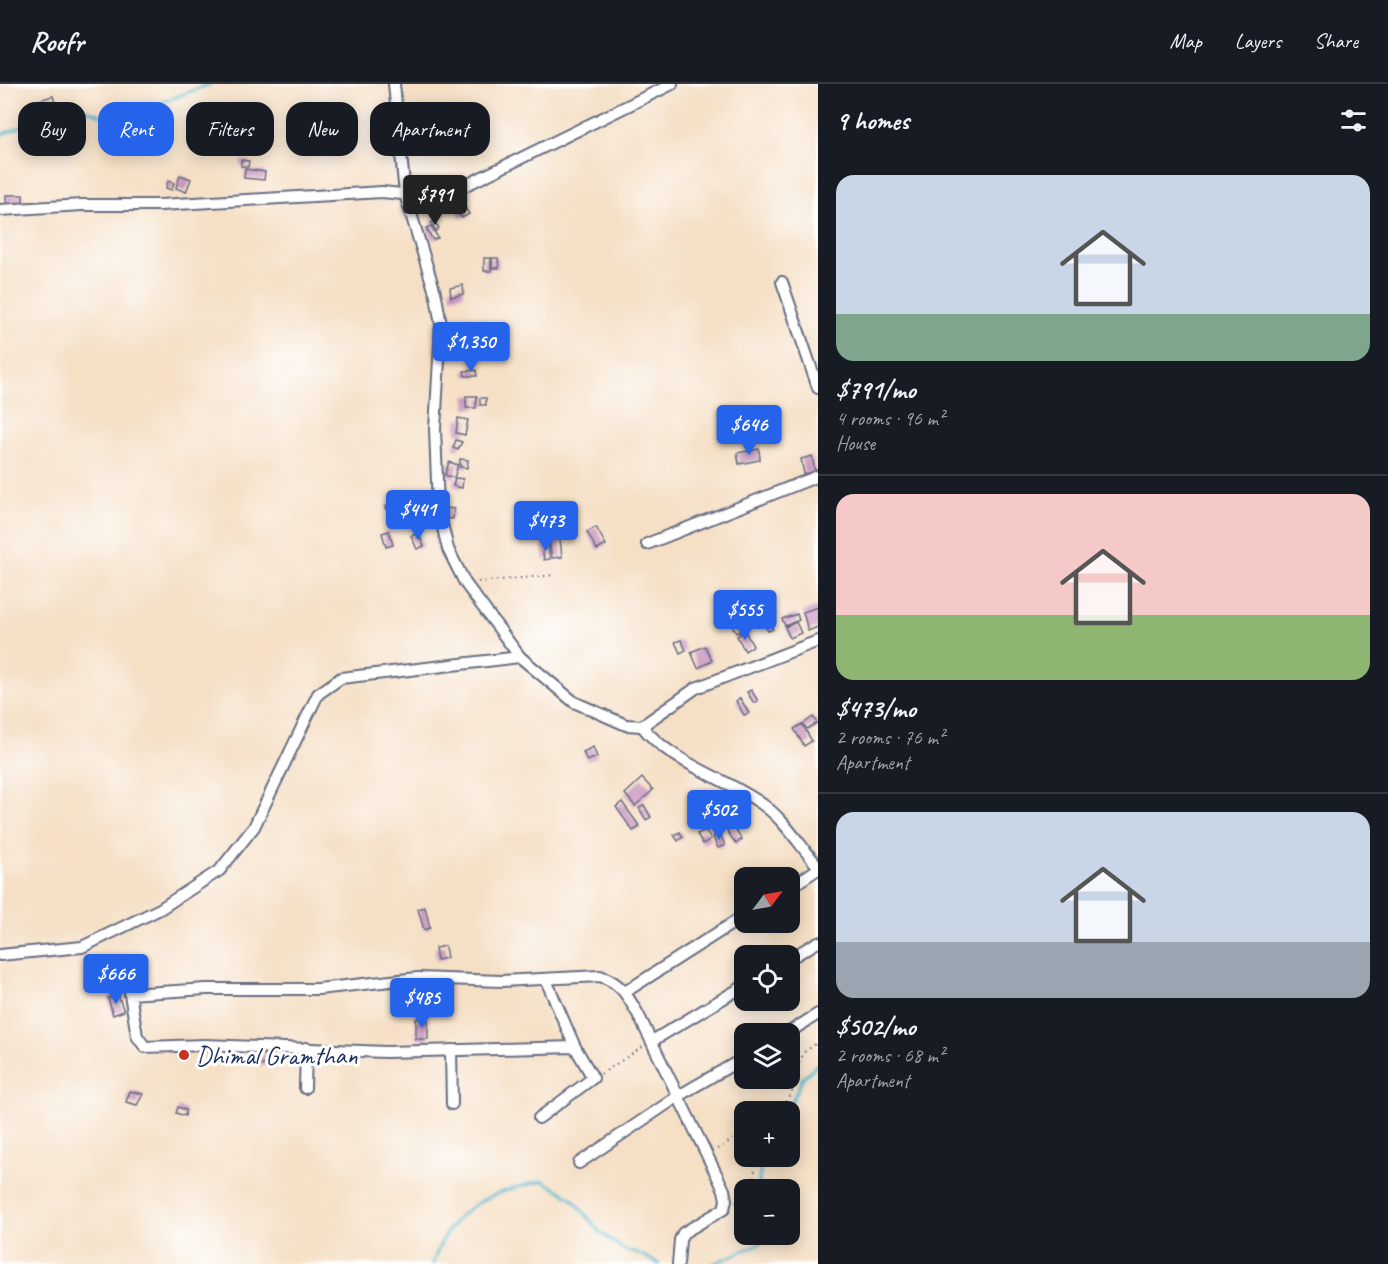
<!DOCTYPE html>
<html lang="en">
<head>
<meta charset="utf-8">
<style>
  :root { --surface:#171b24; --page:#20242c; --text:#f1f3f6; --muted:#9ea1a6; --line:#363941; --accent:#2563eb }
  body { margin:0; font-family:Caveat,sans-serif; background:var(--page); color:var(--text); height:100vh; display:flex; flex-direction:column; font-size:22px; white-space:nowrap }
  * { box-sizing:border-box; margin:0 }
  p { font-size:20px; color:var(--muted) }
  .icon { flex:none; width:33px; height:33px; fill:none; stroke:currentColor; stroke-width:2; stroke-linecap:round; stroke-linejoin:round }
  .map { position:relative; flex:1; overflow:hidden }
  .details { display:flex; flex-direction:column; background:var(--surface); width:570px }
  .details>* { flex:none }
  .top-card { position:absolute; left:18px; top:18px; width:570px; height:54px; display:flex; gap:12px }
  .needle { width:39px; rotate:58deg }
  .tools { position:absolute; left:734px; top:783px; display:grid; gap:12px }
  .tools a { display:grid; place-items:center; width:66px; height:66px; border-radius:12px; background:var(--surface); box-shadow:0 3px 15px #0003; font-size:30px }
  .price { position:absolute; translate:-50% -51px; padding:0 14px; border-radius:6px; background:var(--accent); color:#fff; font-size:20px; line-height:39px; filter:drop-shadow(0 2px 3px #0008) }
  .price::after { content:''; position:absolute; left:50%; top:36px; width:18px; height:14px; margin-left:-9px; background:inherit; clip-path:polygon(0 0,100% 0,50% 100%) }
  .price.current { background:#222; color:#fff }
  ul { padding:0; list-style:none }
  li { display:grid; align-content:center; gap:12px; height:318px; padding:0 18px }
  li+li { border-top:2px solid var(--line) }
  li span { display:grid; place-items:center; height:186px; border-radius:18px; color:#555 }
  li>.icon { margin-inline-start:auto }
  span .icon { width:108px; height:108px; fill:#fffc; stroke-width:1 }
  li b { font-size:26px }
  h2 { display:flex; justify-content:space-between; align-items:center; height:72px; padding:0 18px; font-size:26px }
  .tag { padding:0 21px; border-radius:18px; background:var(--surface); box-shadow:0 3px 15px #0003; font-size:21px; line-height:54px }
  .tag.current { background:var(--accent); color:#fff }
  header { display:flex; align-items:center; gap:36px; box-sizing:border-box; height:84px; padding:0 30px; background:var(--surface); border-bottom:2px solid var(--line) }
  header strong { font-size:28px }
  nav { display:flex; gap:33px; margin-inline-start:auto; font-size:21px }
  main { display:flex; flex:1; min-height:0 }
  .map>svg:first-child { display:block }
</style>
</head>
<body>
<header>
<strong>Roofr</strong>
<nav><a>Map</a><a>Layers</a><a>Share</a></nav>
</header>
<main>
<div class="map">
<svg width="818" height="1180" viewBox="0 0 818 1180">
  <rect width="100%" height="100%" fill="#fff"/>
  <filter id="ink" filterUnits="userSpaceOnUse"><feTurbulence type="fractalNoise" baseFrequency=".0167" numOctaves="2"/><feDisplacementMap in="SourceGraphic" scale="12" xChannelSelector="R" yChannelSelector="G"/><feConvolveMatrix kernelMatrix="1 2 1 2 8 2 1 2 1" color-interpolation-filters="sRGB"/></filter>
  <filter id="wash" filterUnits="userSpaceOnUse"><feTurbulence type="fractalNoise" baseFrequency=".008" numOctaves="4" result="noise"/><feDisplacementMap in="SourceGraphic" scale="24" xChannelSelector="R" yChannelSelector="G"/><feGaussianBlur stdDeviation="1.35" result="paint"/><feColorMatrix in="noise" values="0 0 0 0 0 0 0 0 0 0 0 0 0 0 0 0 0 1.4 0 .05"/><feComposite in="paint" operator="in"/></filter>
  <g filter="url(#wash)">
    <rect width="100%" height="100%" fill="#f5dfc5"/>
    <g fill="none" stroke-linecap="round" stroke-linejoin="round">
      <!-- stream -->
      <g stroke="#4cb6ca" stroke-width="3">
        <path d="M0 51 75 22 115 36 210 0"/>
        <path d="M787 1028 803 993 818 980"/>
        <path d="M758 1106 762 1072"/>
        <path d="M433 1180C450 1122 489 1109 543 1097L572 1114 600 1148 624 1166 638 1169 659 1180"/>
        <path d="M713 1180 761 1159 759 1150"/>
      </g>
    </g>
    <g id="blocks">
      <!-- building -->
      <g fill="#c997bf">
        <path d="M53 12 57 25 35 28 32 18Z"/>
        <path d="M414 35 416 46 402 50 400 38Z"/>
        <path d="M241 76 249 77 248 83 241 82Z"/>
        <path d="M245 85 265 88 264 96 244 94Z"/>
        <path d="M180 91 191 95 186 108 176 104Z"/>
        <path d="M452 92 455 99 445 105 441 98Z"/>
        <path d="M168 97 174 99 172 106 166 104Z"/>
        <path d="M6 111H23V123L7 124Z"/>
        <path d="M464 122 469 130 462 134 456 126Z"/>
        <path d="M434 137 439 144 436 147 431 139Z"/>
        <path d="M431 142 438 154 433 156 426 144Z"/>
        <rect x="484" y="174" width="7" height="13"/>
        <path d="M492 174H498L499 184H492Z"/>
        <path d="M463 201 464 210 451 213 450 204Z"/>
        <path d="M466 238 471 245 463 249 459 242Z"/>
        <path d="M471 258 472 268 462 269 460 260Z"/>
        <path d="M476 286 477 292H465L464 287Z"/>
        <path d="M466 312H477L476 324H466Z"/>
        <rect x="480" y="314" width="6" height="7"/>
        <path d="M458 334 468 336 465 351 456 349Z"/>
        <path d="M456 356 462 358 458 366 453 364Z"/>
        <path d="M759 365 760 376 739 380 737 369Z"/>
        <path d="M812 372 815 388 804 390 801 375Z"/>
        <path d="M460 375 468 376 467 384 460 383Z"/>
        <path d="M449 378 458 381 454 394 445 391Z"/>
        <path d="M455 394 463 395 462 404 453 402Z"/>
        <path d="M402 409 421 410V422H403Z"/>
        <path d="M395 420 396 425 387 427 386 422Z"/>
        <path d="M446 424 454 425 453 435 444 434Z"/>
        <path d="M543 438 544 452 535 453 534 439Z"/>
        <path d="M596 443 606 461 597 466 587 448Z"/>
        <path d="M389 447 393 461 386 463 382 449Z"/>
        <path d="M418 449 424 462 417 465 411 452Z"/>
        <path d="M560 455 562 473 552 474 549 456Z"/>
        <path d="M548 460 550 475 544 476 542 461Z"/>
        <path d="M818 523V543L808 547 803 528Z"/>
        <path d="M797 530 799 536 785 542 782 535Z"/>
        <path d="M743 535 748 544 736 549 732 541Z"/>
        <path d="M768 536 773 545 768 547 763 538Z"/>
        <path d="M796 538 801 549 790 554 785 543Z"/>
        <path d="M745 547 753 562 745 567 737 552Z"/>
        <path d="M681 556 686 566 680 569 675 558Z"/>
        <path d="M705 562 712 577 698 584 691 568Z"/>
        <path d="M751 606 758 617 754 619 747 608Z"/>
        <path d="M740 614 749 629 744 631 736 617Z"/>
        <path d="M813 633 817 639 807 645 803 640Z"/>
        <path d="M802 640 812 657 804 662 794 645Z"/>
        <path d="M593 663 597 673 587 677 583 668Z"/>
        <path d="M642 694 653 706 635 722 625 710Z"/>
        <path d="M703 710 719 724 712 732 696 718Z"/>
        <path d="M622 718 640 743 633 747 616 723Z"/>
        <path d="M644 721 651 733 646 736 639 724Z"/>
        <path d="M730 723 735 731 731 734 725 726Z"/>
        <path d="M733 742 742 755 736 760 727 747Z"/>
        <path d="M705 746 711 755 703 760 697 750Z"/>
        <path d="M680 748 683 753 678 757 674 751Z"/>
        <path d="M720 750 725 761 718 764 713 753Z"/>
        <path d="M425 823 430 844 424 846 418 825Z"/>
        <path d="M445 862 447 874 437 876 435 864Z"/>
        <path d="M117 881 121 904 108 906 104 883Z"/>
        <path d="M118 911 124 927 113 931 108 914Z"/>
        <rect x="416" y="935" width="12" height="20"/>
        <path d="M270 969 272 979 257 982 255 973Z"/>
        <path d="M130 1007 143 1010 137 1021 126 1018Z"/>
        <path d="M178 1023 186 1026 185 1032 176 1029Z"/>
      </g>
    </g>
  </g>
  <g filter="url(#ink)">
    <use href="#blocks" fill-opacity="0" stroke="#676d82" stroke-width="1.5"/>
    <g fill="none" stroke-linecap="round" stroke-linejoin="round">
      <defs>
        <g id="minor">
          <path d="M394 0 405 110 436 212 441 241 435 345 438 423 448 465 465 499 520 573 574 618 626 641 642 642 696 604 818 557"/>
          <path d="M0 126 82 121H160L382 108 432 113 450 109 672 0"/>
          <path d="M782 198 818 304"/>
          <path d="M647 460 818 392"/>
          <path d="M642 642C669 678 726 694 762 720 784 735 800 762 818 782"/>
          <path d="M789 804 818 785"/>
          <path d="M0 871 82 863 160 825 220 786 254 743 318 610 341 594 520 573"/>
          <path d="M789 875 818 858"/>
          <path d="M546 896 575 963"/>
          <path d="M625 908 744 832"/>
          <path d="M786 950 818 930"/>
          <path d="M652 957 744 902"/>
          <path d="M451 966 452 1020"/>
          <path d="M305 1004 306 964"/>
          <path d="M539 1034 593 994 575 963 386 968 205 961 145 963 137 952 130 910 206 905H318L418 894 501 897 600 892C622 899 628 913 639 932L724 1106 726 1116 724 1125 683 1149 680 1156 678 1180"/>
          <path d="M579 1079 680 1011 744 974"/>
        </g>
      </defs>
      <!-- minor casing -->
      <use href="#minor" stroke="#676d82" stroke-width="14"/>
      <!-- path -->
      <g stroke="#676d82" stroke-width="2" stroke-dasharray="1.5 4.5" stroke-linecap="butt">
        <path d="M478 498 555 491"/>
        <path d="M601 990 644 962"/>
        <path d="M779 1028 793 1006 803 969 818 958"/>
        <path d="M717 1065 744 1049"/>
        <path d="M752 1106 757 1072"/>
        <path d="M736 1118 744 1114"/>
      </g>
      <!-- minor -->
      <use href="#minor" stroke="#fff" stroke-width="10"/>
    </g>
  </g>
  <!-- markers -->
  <circle fill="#c8321e" stroke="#fff" stroke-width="2" cx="184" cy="971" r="6"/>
  <g text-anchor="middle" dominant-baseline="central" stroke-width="6" stroke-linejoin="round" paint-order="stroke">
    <!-- poi labels -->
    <g font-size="26" fill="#1b2f5e" stroke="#fff" text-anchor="start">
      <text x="196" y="971">Dhimal Gramthan</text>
    </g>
  </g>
</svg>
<div class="tools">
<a><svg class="needle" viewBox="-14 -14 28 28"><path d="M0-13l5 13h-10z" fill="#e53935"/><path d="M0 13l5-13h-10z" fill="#9ea1a6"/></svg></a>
<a><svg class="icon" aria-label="locate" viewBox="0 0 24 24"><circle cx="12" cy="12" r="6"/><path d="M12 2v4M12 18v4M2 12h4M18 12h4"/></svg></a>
<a><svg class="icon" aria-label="layers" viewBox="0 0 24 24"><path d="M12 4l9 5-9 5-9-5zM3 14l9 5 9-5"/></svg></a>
<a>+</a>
<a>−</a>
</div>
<b class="price current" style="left:435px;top:142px">$791</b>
<b class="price" style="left:471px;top:289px">$1,350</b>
<b class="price" style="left:749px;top:372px">$646</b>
<b class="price" style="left:418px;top:457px">$441</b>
<b class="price" style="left:546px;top:468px">$473</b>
<b class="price" style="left:745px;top:557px">$555</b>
<b class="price" style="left:719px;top:757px">$502</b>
<b class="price" style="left:116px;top:921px">$666</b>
<b class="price" style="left:422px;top:945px">$485</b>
<div class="top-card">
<a class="tag">Buy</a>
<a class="tag current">Rent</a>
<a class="tag">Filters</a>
<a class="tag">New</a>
<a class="tag">Apartment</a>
</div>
</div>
<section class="details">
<h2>9 homes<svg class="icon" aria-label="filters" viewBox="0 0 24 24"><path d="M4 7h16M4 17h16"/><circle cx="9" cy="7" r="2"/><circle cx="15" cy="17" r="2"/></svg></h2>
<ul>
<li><span style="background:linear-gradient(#c9d6e8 75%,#7fa58c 0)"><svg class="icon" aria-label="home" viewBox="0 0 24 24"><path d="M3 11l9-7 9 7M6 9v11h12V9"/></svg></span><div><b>$791/mo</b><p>4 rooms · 96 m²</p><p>House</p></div></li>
<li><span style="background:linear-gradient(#f6c9c9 65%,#8fb573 0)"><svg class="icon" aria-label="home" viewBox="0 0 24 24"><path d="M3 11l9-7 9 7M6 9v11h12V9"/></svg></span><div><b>$473/mo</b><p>2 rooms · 76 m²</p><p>Apartment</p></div></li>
<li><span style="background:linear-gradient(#c9d6e8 70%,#9aa5b1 0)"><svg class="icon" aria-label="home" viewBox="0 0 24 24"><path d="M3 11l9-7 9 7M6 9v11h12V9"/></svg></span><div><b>$502/mo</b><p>2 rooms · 68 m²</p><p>Apartment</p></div></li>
</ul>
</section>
</main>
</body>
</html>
